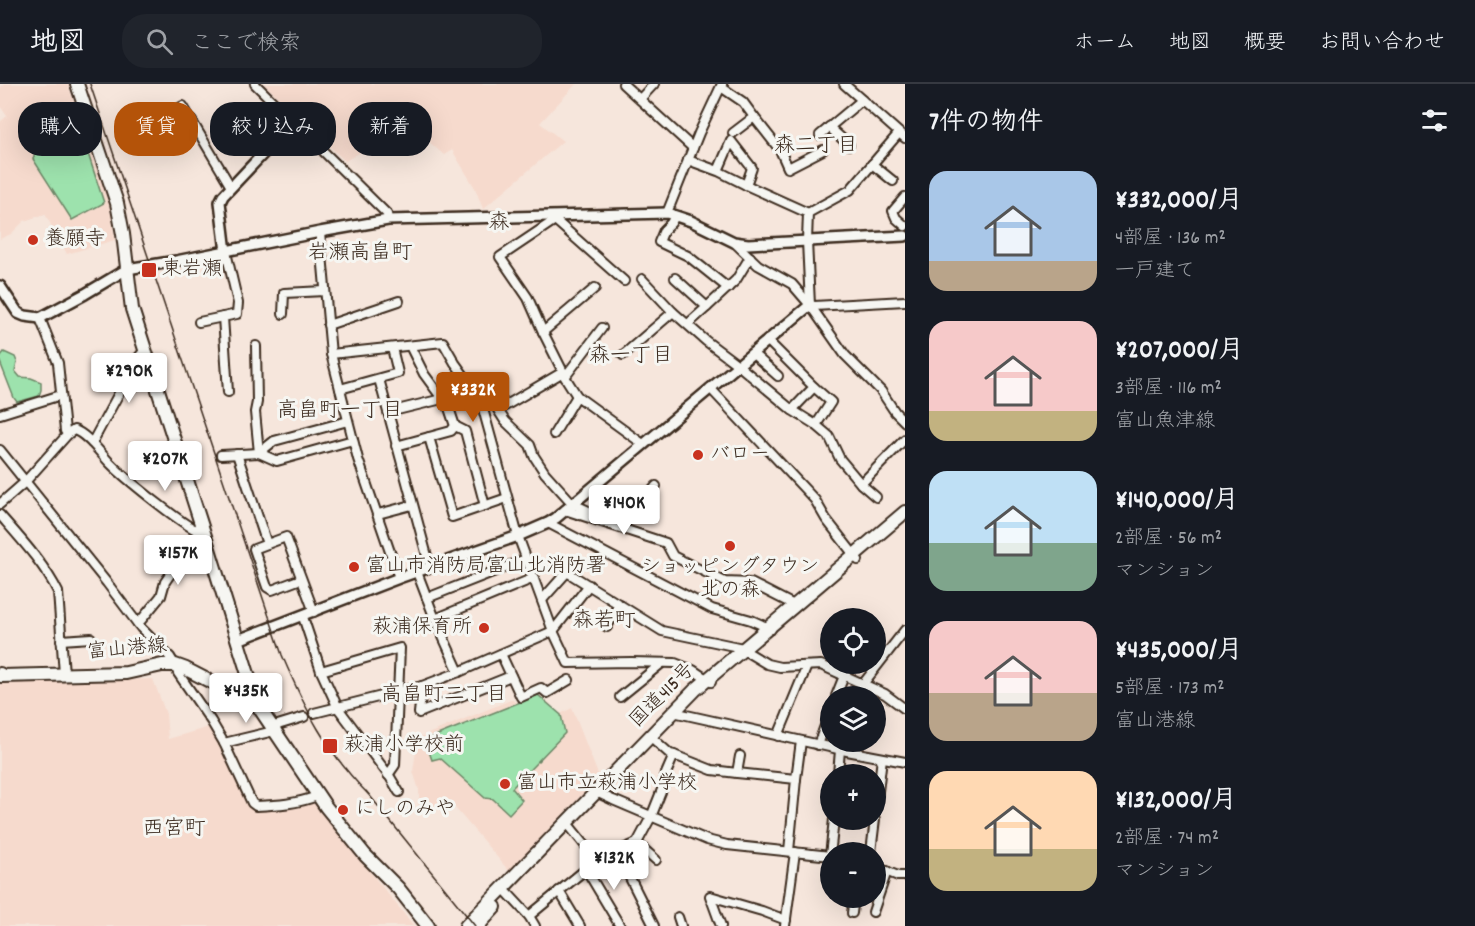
<!DOCTYPE html>
<html lang="ja">
<head>
<meta charset="utf-8">
<style>
  :root { --surface:#171b24; --page:#20242c; --text:#f1f3f6; --muted:#9ea1a6; --line:#363941; --accent:#b45309 }
  body { margin:0; font-family:Dekko,"Klee One",sans-serif; background:var(--page); color:var(--text); height:100vh; display:flex; flex-direction:column; font-size:22px; white-space:nowrap }
  * { box-sizing:border-box; margin:0 }
  p { font-size:20px; color:var(--muted) }
  .icon { flex:none; width:33px; height:33px; fill:none; stroke:currentColor; stroke-width:2; stroke-linecap:round; stroke-linejoin:round }
  .map { position:relative; flex:1; overflow:hidden }
  .drawer { display:flex; flex-direction:column; background:var(--surface); width:570px }
  .drawer>* { flex:none }
  .banner { position:absolute; left:18px; top:18px; width:570px; height:54px; display:flex; gap:12px }
  .buttons { position:absolute; left:820px; top:524px; display:grid; gap:12px }
  .buttons a { display:grid; place-items:center; width:66px; height:66px; border-radius:50%; background:var(--surface); box-shadow:0 6px 24px #0002; font-size:30px }
  .price { position:absolute; translate:-50% -51px; padding:0 14px; border-radius:6px; background:#fff; color:#222; font-size:20px; line-height:39px; filter:drop-shadow(0 2px 3px #0008) }
  .price::after { content:''; position:absolute; left:50%; top:36px; width:18px; height:14px; margin-left:-9px; background:inherit; clip-path:polygon(0 0,100% 0,50% 100%) }
  .price.current { background:var(--accent); color:#fff }
  ul { padding:0; list-style:none }
  li { display:flex; align-items:center; gap:18px; height:150px; padding:0 24px }
  li span { display:grid; place-items:center; flex:none; width:168px; height:120px; border-radius:18px; color:#555 }
  li>.icon { margin-inline-start:auto }
  span .icon { width:72px; height:72px; fill:#fffc; stroke-width:1 }
  li b { font-size:26px }
  h2 { display:flex; justify-content:space-between; align-items:center; height:72px; padding:0 24px; font-size:26px }
  .pill { padding:0 21px; border-radius:24px; background:var(--surface); box-shadow:0 6px 24px #0002; font-size:21px; line-height:54px }
  .pill.current { background:var(--accent); color:#fff }
  header { display:flex; align-items:center; gap:36px; box-sizing:border-box; height:84px; padding:0 30px; background:var(--surface); border-bottom:2px solid var(--line) }
  header strong { font-size:28px }
  nav { display:flex; gap:33px; margin-inline-start:auto; font-size:21px }
  .search { width:420px; height:54px; background:var(--page); display:flex; align-items:center; gap:15px; box-sizing:border-box; padding:0 21px; border-radius:24px; color:var(--muted); font-size:22px }
  main { display:flex; flex:1; min-height:0 }
  .map>svg:first-child { display:block }
</style>
</head>
<body>
<header>
<strong>地図</strong>
<div class="search"><svg class="icon" aria-label="search" viewBox="0 0 24 24"><circle cx="10" cy="10" r="6"/><path d="M15 15l6 6"/></svg>ここで検索</div>
<nav><a>ホーム</a><a>地図</a><a>概要</a><a>お問い合わせ</a></nav>
</header>
<main>
<div class="map">
<svg width="905" height="842" viewBox="0 0 905 842">
  <rect width="100%" height="100%" fill="#f6e6dc"/>
  <filter id="ink" filterUnits="userSpaceOnUse"><feTurbulence type="fractalNoise" baseFrequency=".0167" numOctaves="2"/><feDisplacementMap in="SourceGraphic" scale="12" xChannelSelector="R" yChannelSelector="G"/><feConvolveMatrix kernelMatrix="1 2 1 2 8 2 1 2 1" color-interpolation-filters="sRGB"/></filter>
  <g filter="url(#ink)">
    <!-- built -->
    <g fill="#f6dacd">
      <path d="M5 0H68L110 122 115 156 67 170 45 130 24 137 11 150 0 155V38L7 32 0 22V4Z"/>
      <path d="M264 0H576L540 39 563 57 483 125 475 104 452 66 444 71 420 50 391 69 382 56 345 77Z"/>
      <path d="M153 595 166 630 168 655 209 643 220 659 258 724 291 723 314 719 414 842H0V599Z"/>
      <path d="M539 609 560 630 572 624 599 693 509 787 450 718 419 728V706L413 687 418 654 513 615 514 618Z"/>
    </g>
    <!-- green -->
    <g fill="#9de2ad" stroke="#6c8666" stroke-width="1.5">
      <path d="M72 20 104 119 72 136 33 75 39 59 33 51Z"/>
      <path d="M4 268 15 273 17 278 15 287 20 293 31 294 41 298V306L39 312 17 318 14 314 0 278V273Z"/>
      <path d="M538 611 561 631 565 649 512 704 522 716 509 730 493 715 485 714 440 674 432 676 425 656Z"/>
    </g>
    <g fill="none" stroke-linecap="round" stroke-linejoin="round">
      <defs>
        <g id="minor">
          <path d="M255 0 387 130 388 136"/>
          <path d="M623 0 693 64"/>
          <path d="M844 0 905 54"/>
          <path d="M721 3 743 18 754 33 733 49"/>
          <path d="M640 15 654 0"/>
          <path d="M754 33 780 66 788 84 823 66"/>
          <path d="M829 43 849 61"/>
          <path d="M139 47 183 22 231 103"/>
          <path d="M820 51 862 16"/>
          <path d="M688 76 718 87 731 57 752 84 746 101 718 87"/>
          <path d="M872 80 893 97"/>
          <path d="M746 101 808 129"/>
          <path d="M905 113 893 127 896 134 905 142"/>
          <path d="M667 129 699 49 722 0"/>
          <path d="M675 132 671 139 664 146 659 158 688 172 728 204"/>
          <path d="M555 136 624 197"/>
          <path d="M320 148 331 270 358 375 399 494"/>
          <path d="M735 159 758 181 792 200 810 221 845 271 881 307 895 328 905 338"/>
          <path d="M226 168 238 219 237 230 223 233 228 308"/>
          <path d="M675 194 707 223 736 196 750 173"/>
          <path d="M810 221 807 157 808 129 850 106 899 49"/>
          <path d="M810 221 814 222 905 217"/>
          <path d="M673 228 706 257 738 281 792 326 814 303 767 256"/>
          <path d="M283 230 284 209 325 207"/>
          <path d="M40 234 58 279 65 347 68 350"/>
          <path d="M199 238 223 233"/>
          <path d="M688 240 707 223"/>
          <path d="M328 241 399 217"/>
          <path d="M543 248 528 214 500 173 555 136V132"/>
          <path d="M256 262 257 318 255 328 259 369 277 377 353 356"/>
          <path d="M752 269 778 292"/>
          <path d="M331 270 443 258 455 279 480 314 518 452 553 547 568 579 631 578 675 579 693 586 711 598"/>
          <path d="M623 271 673 228 642 195"/>
          <path d="M563 288 543 248 595 204"/>
          <path d="M565 293 563 288 498 326 505 337 530 361 534 372 545 389 573 420 595 430 625 439 656 402"/>
          <path d="M379 295 430 483"/>
          <path d="M710 304 815 416 826 435 858 476"/>
          <path d="M340 305 398 289 392 264"/>
          <path d="M577 312 565 293 602 244"/>
          <path d="M792 326 816 341 831 318 814 303"/>
          <path d="M389 328 442 315"/>
          <path d="M0 330 61 311"/>
          <path d="M816 341 829 352 840 375 861 400 876 413"/>
          <path d="M455 342 465 347 485 422"/>
          <path d="M554 350 577 312 643 360"/>
          <path d="M429 353 452 433 507 414"/>
          <path d="M92 359 138 274 145 266"/>
          <path d="M396 362 451 347 455 342 449 324 424 290 410 262"/>
          <path d="M0 366 107 499 141 544 170 573 175 581 178 589 211 637 224 659 252 719 256 722C277 721 297 720 317 712"/>
          <path d="M237 370 267 460"/>
          <path d="M221 371 259 369 274 357 348 337"/>
          <path d="M861 400 905 355"/>
          <path d="M0 420 25 398 68 350 74 346C87 350 101 370 111 380 124 393 190 448 204 449"/>
          <path d="M565 426 666 459 673 472 725 498 751 499 796 522"/>
          <path d="M378 430 412 421"/>
          <path d="M0 431C20 454 45 481 58 508L64 590"/>
          <path d="M548 439 712 525 751 536 771 545"/>
          <path d="M417 488 435 535 459 588"/>
          <path d="M301 495 272 506 267 503 254 465 286 453 314 528"/>
          <path d="M427 514 526 475"/>
          <path d="M542 516 567 488 662 547 743 564 747 568 767 580 780 583 821 581 885 610 905 625"/>
          <path d="M303 533 321 587 338 624 390 693 399 708"/>
          <path d="M435 535 534 494"/>
          <path d="M138 540 161 512 165 498 199 448"/>
          <path d="M607 543 619 520"/>
          <path d="M61 556 91 554"/>
          <path d="M501 570 521 613 541 604 547 609 569 596"/>
          <path d="M321 587 400 564 395 681 388 691"/>
          <path d="M422 602 419 629 511 592"/>
          <path d="M836 612 844 592"/>
          <path d="M858 612 863 600 905 546"/>
          <path d="M620 613 662 579"/>
          <path d="M673 628 847 667 905 678"/>
          <path d="M314 629 422 602 459 588 553 547 589 501"/>
          <path d="M271 643 304 633"/>
          <path d="M650 652 670 670 674 671"/>
          <path d="M778 652 807 582"/>
          <path d="M224 659 274 647"/>
          <path d="M818 661 831 625"/>
          <path d="M740 672 737 689 796 695 789 767"/>
          <path d="M838 690 840 666 843 657"/>
          <path d="M796 695 801 657"/>
          <path d="M596 708 613 716 707 756 727 761 831 772"/>
          <path d="M876 724 882 674"/>
          <path d="M617 768 654 842"/>
          <path d="M871 768 875 735"/>
          <path d="M830 772 834 735"/>
          <path d="M597 776 637 759"/>
          <path d="M656 776 637 759 651 733 665 698 664 694 674 671 712 686 737 689"/>
          <path d="M876 783 898 792H905"/>
          <path d="M586 785 620 842"/>
          <path d="M503 804 529 832 535 842"/>
          <path d="M559 807 580 842"/>
          <path d="M873 828 887 787"/>
          <path d="M852 829 854 813"/>
          <path d="M529 832 597 776 567 739"/>
          <path d="M678 833 681 842"/>
          <path d="M721 842 710 812 762 827 786 836"/>
          <path d="M785 842 795 768"/>
        </g>
        <g id="tertiary">
          <path d="M226 168 220 118 223 112 294 37"/>
          <path d="M0 202 18 229 25 232 40 234 85 210 127 185 176 177 320 148 388 136 667 129 691 137 734 158 748 160 905 152"/>
          <path d="M238 556 399 494 518 452 548 439 556 434 810 221"/>
        </g>
        <g id="primary">
          <path d="M77 0 117 119 123 150 132 225 204 449 258 622"/>
          <path d="M0 590 1 592 126 589 162 581H175L186 585 258 622 326 723 365 771 398 804 428 842"/>
        </g>
        <g id="trunk">
          <path d="M466 842 695 606 905 428"/>
          <path d="M478 842 495 823"/>
        </g>
      </defs>
      <!-- minor casing -->
      <use href="#minor" stroke="#3b2a1e" stroke-width="12"/>
      <!-- tertiary casing -->
      <use href="#tertiary" stroke="#3b2a1e" stroke-width="14"/>
      <!-- primary casing -->
      <use href="#primary" stroke="#3b2a1e" stroke-width="16"/>
      <!-- trunk casing -->
      <use href="#trunk" stroke="#3b2a1e" stroke-width="16"/>
      <!-- minor -->
      <use href="#minor" stroke="#f6f6f2" stroke-width="8"/>
      <!-- tertiary -->
      <use href="#tertiary" stroke="#f6f6f2" stroke-width="9"/>
      <!-- primary -->
      <use href="#primary" stroke="#f6f6f2" stroke-width="12"/>
      <!-- trunk -->
      <use href="#trunk" stroke="#f6f6f2" stroke-width="12"/>
      <!-- tram -->
      <g stroke="#3b2a1e" stroke-width="1.5">
        <path d="M90 0 282 571C305 625 327 669 369 711"/>
        <path d="M366 707 475 842"/>
      </g>
    </g>
  </g>
  <!-- markers -->
  <g fill="#c8321e" stroke="#f6f6f2" stroke-width="2">
    <circle cx="33" cy="156" r="6"/>
    <rect x="141" y="178" width="16" height="16" rx="3"/>
    <circle cx="698" cy="371" r="6"/>
    <circle cx="730" cy="462" r="6"/>
    <circle cx="354" cy="483" r="6"/>
    <circle cx="484" cy="544" r="6"/>
    <rect x="322" y="654" width="16" height="16" rx="3"/>
    <circle cx="505" cy="700" r="6"/>
    <circle cx="343" cy="726" r="6"/>
  </g>
  <g text-anchor="middle" dominant-baseline="central" stroke-width="6" stroke-linejoin="round" paint-order="stroke">
    <!-- poi labels -->
    <g font-size="20" fill="#3b2a1e" stroke="#f6f6f2" text-anchor="start">
      <text x="45" y="156">養願寺</text>
      <text x="162" y="186">東岩瀬</text>
      <text x="710" y="371">バロー</text>
      <text x="366" y="483">富山市消防局富山北消防署</text>
      <text x="730" y="484" text-anchor="middle">ショッピングタウン<tspan x="730" dy="23">北の森</tspan></text>
      <text x="472" y="544" text-anchor="end">萩浦保育所</text>
      <text x="344" y="662">萩浦小学校前</text>
      <text x="517" y="700">富山市立萩浦小学校</text>
      <text x="355" y="726">にしのみや</text>
    </g>
    <!-- street labels -->
    <g font-size="20" fill="#3b2a1e" stroke="#f6f6f2">
      <text transform="translate(127 566) rotate(-5)">富山港線</text>
      <text transform="translate(663 612) rotate(-45)">国道415号</text>
    </g>
    <!-- neighbourhood labels -->
    <g font-size="21" fill="#3b2a1e" stroke="#f6f6f2">
      <text x="816" y="63">森二丁目</text>
      <text x="499" y="140">森</text>
      <text x="360" y="170">岩瀬高畠町</text>
      <text x="631" y="273">森一丁目</text>
      <text x="340" y="328">高畠町一丁目</text>
      <text x="604" y="538">森若町</text>
      <text x="444" y="612">高畠町二丁目</text>
      <text x="174" y="746">西宮町</text>
    </g>
  </g>
</svg>
<div class="buttons">
<a><svg class="icon" aria-label="locate" viewBox="0 0 24 24"><circle cx="12" cy="12" r="6"/><path d="M12 2v4M12 18v4M2 12h4M18 12h4"/></svg></a>
<a><svg class="icon" aria-label="layers" viewBox="0 0 24 24"><path d="M12 4l9 5-9 5-9-5zM3 14l9 5 9-5"/></svg></a>
<a>+</a>
<a>−</a>
</div>
<b class="price" style="left:129px;top:320px">¥290K</b>
<b class="price current" style="left:473px;top:339px">¥332K</b>
<b class="price" style="left:165px;top:408px">¥207K</b>
<b class="price" style="left:624px;top:452px">¥140K</b>
<b class="price" style="left:178px;top:502px">¥157K</b>
<b class="price" style="left:246px;top:640px">¥435K</b>
<b class="price" style="left:614px;top:807px">¥132K</b>
<div class="banner">
<a class="pill">購入</a>
<a class="pill current">賃貸</a>
<a class="pill">絞り込み</a>
<a class="pill">新着</a>
</div>
</div>
<section class="drawer">
<h2>7件の物件<svg class="icon" aria-label="filters" viewBox="0 0 24 24"><path d="M4 7h16M4 17h16"/><circle cx="9" cy="7" r="2"/><circle cx="15" cy="17" r="2"/></svg></h2>
<ul>
<li><span style="background:linear-gradient(#a9c7e8 75%,#b9a48a 0)"><svg class="icon" aria-label="home" viewBox="0 0 24 24"><path d="M3 11l9-7 9 7M6 9v11h12V9"/></svg></span><div><b>¥332,000/月</b><p>4部屋 · 136 m²</p><p>一戸建て</p></div></li>
<li><span style="background:linear-gradient(#f6c9c9 75%,#c2b280 0)"><svg class="icon" aria-label="home" viewBox="0 0 24 24"><path d="M3 11l9-7 9 7M6 9v11h12V9"/></svg></span><div><b>¥207,000/月</b><p>3部屋 · 116 m²</p><p>富山魚津線</p></div></li>
<li><span style="background:linear-gradient(#bfe0f5 60%,#7fa58c 0)"><svg class="icon" aria-label="home" viewBox="0 0 24 24"><path d="M3 11l9-7 9 7M6 9v11h12V9"/></svg></span><div><b>¥140,000/月</b><p>2部屋 · 56 m²</p><p>マンション</p></div></li>
<li><span style="background:linear-gradient(#f6c9c9 60%,#b9a48a 0)"><svg class="icon" aria-label="home" viewBox="0 0 24 24"><path d="M3 11l9-7 9 7M6 9v11h12V9"/></svg></span><div><b>¥435,000/月</b><p>5部屋 · 173 m²</p><p>富山港線</p></div></li>
<li><span style="background:linear-gradient(#ffd9b3 65%,#c2b280 0)"><svg class="icon" aria-label="home" viewBox="0 0 24 24"><path d="M3 11l9-7 9 7M6 9v11h12V9"/></svg></span><div><b>¥132,000/月</b><p>2部屋 · 74 m²</p><p>マンション</p></div></li>
</ul>
</section>
</main>
</body>
</html>
